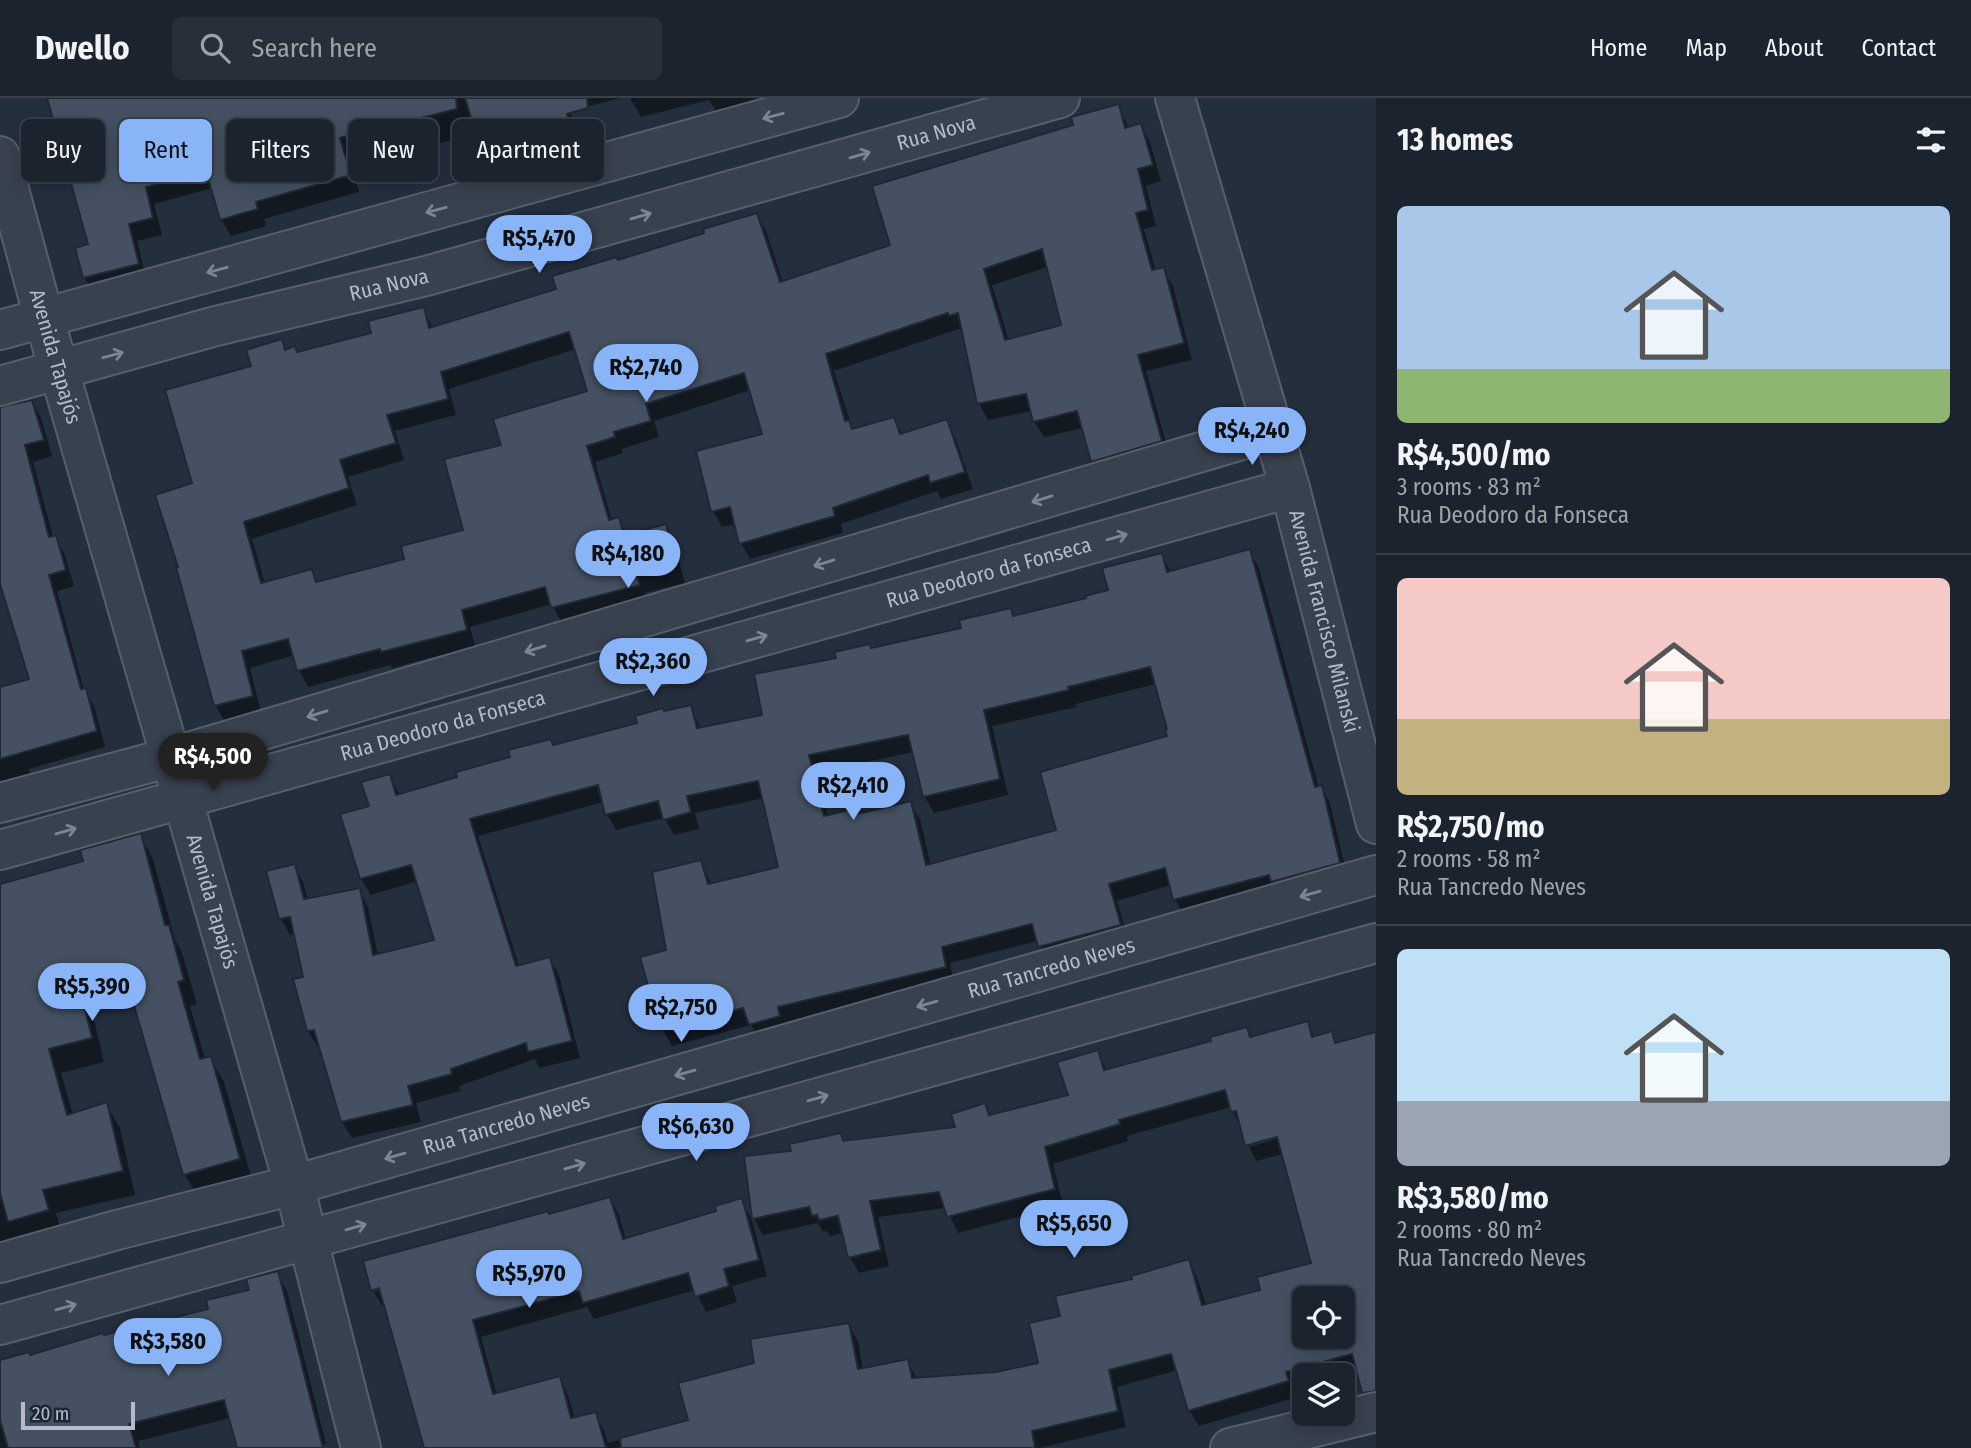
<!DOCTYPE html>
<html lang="en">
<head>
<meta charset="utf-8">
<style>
  :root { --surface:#1b232e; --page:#282f3a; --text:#f1f3f6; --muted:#a0a4aa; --line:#39404a; --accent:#8ab4f8 }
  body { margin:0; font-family:"Fira Sans Condensed",sans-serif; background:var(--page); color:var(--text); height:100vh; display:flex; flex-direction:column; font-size:26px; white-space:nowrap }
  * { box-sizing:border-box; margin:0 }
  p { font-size:23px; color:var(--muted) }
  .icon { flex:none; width:38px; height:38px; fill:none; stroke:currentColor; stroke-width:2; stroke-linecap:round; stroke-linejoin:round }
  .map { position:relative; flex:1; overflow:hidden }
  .drawer { display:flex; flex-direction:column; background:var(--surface); width:595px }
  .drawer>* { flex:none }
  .guide { position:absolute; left:21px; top:21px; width:665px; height:63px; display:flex; gap:14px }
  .controls { position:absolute; left:1292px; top:1188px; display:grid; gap:14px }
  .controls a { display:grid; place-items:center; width:63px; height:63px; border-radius:10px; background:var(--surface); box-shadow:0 4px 18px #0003,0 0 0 2px var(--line); font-size:35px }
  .scale { position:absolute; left:21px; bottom:18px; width:114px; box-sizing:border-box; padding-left:7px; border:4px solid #b4bcc9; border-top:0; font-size:19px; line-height:24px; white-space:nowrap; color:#b4bcc9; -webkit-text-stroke:5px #1d2633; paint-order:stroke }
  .price { position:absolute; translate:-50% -60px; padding:0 16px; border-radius:24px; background:var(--accent); color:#111; font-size:23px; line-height:46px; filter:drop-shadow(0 2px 4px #0008) }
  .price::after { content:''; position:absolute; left:50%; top:42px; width:21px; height:16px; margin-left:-10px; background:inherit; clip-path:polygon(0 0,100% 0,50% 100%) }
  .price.selected { background:#222; color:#fff }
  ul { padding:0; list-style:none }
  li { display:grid; align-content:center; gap:14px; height:371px; padding:0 21px }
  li+li { border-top:2px solid var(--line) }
  li span { display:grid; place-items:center; height:217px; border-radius:10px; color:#555 }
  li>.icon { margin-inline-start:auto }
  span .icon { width:126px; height:126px; fill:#fffc; stroke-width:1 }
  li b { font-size:30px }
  h2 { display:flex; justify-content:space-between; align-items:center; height:84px; padding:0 21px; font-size:30px }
  .tag { padding:0 24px; border-radius:10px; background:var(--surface); box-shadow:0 4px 18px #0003,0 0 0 2px var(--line); font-size:24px; line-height:63px }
  .tag.selected { background:var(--accent); color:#111 }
  header { display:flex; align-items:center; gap:42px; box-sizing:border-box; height:98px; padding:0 35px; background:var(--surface); border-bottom:2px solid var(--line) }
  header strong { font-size:33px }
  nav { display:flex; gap:38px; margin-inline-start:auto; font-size:24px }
  .search { width:490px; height:63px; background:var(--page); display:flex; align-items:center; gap:18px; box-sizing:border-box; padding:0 24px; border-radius:10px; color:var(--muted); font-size:26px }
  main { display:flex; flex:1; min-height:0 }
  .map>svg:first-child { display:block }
</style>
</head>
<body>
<header>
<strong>Dwello</strong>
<div class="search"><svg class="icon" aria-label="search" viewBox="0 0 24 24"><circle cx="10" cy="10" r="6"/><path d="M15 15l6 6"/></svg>Search here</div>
<nav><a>Home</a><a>Map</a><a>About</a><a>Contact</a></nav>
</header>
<main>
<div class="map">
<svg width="1376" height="1350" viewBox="0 0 1376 1350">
  <rect width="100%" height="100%" fill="#242f3e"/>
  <!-- shadow -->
  <g fill="#0007" fill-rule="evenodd">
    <path d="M46 0H621L570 13 580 46 536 58 529 45 488 56 477 35 437 46 431 37 349 57 359 94 264 121 266 128 231 138 221 121 212 90 154 106 162 137 137 143 147 183 94 196 84 179 90 148 52 11Z"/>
    <path d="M630 0H772L718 16 709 2 641 19Z"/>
    <path d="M1118 8 1129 30 1140 27 1150 44 1161 83 1146 88 1156 128 1144 131 1156 173 1163 171 1173 188 1192 262 1146 273 1170 359 1102 379 1093 363 1083 330 1044 339 1034 323 1032 313 988 322 979 306 963 232 959 231 834 273 853 332 894 321 903 337 946 323 955 339 973 391 941 401 937 393 841 426 843 435 750 461 741 445 736 426 722 429 713 413 764 337 751 292 654 323 659 339 622 351 623 355 595 364 612 423 618 421 628 438 665 428 674 445 685 485 645 495 648 504 562 526 552 506 470 529 475 548 392 570 390 567 308 589 299 572 295 557 250 570 261 614 225 624 216 608 178 470 194 386 253 270 281 244 286 253 298 256 373 236 423 211 433 231 558 192 618 164 707 136 757 117 766 133 783 185 892 148 1076 29ZM1048 169 1063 228 1009 243 992 187ZM576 251 589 294 503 348 466 433 407 462 318 485 311 473 265 486 252 441 357 407 348 379 404 362 395 333 456 317 449 291Z"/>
    <path d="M32 304 41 320 52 358 33 364 53 439 64 455 74 488 57 493 84 592 94 608 105 649 29 671 31 680 0 688V590L31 583 0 484V312Z"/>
    <path d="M1249 453 1259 470 1319 690 1321 689 1330 705 1348 781 1184 818 1175 801 1171 787 1117 803 1129 844 1049 864 1038 843 950 865 954 885 786 926 788 934 760 943 751 927 672 948 663 932 668 853 700 764 712 787 780 770 764 700 695 715 699 731 674 737 664 720 616 732 607 716 604 704 478 738 519 868 550 861 559 877 580 960 539 970 535 961 459 988 460 993 416 1005 421 1024 352 1040 342 1024 320 948 318 949 308 933 305 880 295 836 290 837 281 821 268 774 294 768 303 784 308 802 359 792 368 809 378 858 437 844 418 783 371 797 361 781 371 709 389 678 400 697 553 648 639 627 664 615 690 609 701 631 764 618 838 561 963 532 1010 512 1015 519 1088 502 1110 493 1161 457 1172 475ZM1156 586 1169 640 1058 733 931 768 920 721 910 705 854 719 851 713 828 718 817 674 914 654 924 698 934 715 1008 697 992 628 1077 609 1076 606Z"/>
    <path d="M140 737 153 761 175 842 181 852 197 906 190 908 205 961 210 960 224 984 253 1085 198 1100 185 1076 133 898 91 909 104 964 61 975 73 1017 106 1007 120 1030 135 1097 56 1115 62 1136 0 1154V788L85 764Z"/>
    <path d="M1307 925 1315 940 1331 935 1337 946 1376 936V1282L1366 1285 1359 1273 1341 1278H1304V1288L1294 1290 1297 1299 1199 1328 1189 1312 1178 1272 1117 1289 1126 1329 1040 1350H426L386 1207 382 1208 373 1192 365 1164 610 1101 619 1117 626 1142 718 1114 717 1109 741 1103 751 1119 767 1178 732 1188 737 1204 706 1214 695 1192 594 1221 587 1209 481 1239 497 1297 559 1280 568 1297 575 1321 595 1316 604 1332 608 1345 690 1323 680 1286 756 1266 752 1243 849 1227 858 1243 863 1272 907 1263 917 1281 996 1276 1040 1267 1031 1226 1062 1219 1058 1199 1134 1182 1133 1179 1188 1163 1197 1179 1206 1207 1262 1193 1259 1180 1313 1167 1283 1056 1256 1063 1231 1009 1127 1038 1128 1043 1053 1066 1063 1107 958 1135 946 1110 878 1119 889 1168 859 1175 850 1159 844 1135 830 1138 827 1133 823 1134 818 1125 763 1137 754 1121 746 1060 793 1054 791 1048 840 1037 845 1045 957 1031 953 1017 985 1007 991 1018 1070 998 1060 965 1097 954 1107 973 1213 944 1212 940 1246 931 1251 941ZM1285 1035 1286 1038 1249 1049V1045ZM387 1186 388 1189 374 1194V1190ZM1304 1200H1342V1239H1304Z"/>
    <path d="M277 1175 287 1193 326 1346 318 1348 319 1350H239L230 1320 138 1343 140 1350H0V1264L30 1259 210 1212 251 1193Z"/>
  </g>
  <!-- building -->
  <g fill="#455162" stroke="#1f2835" stroke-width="2" fill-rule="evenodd">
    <path d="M47 0H456L457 11 340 40 351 77 256 104 258 111 220 122 206 73 146 89 153 120 129 126 139 166 83 180 75 150 88 146Z"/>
    <path d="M465 0H587L588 10 567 16 571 29 525 42 521 28 477 40Z"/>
    <path d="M1119 6 1125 30 1141 25 1153 67 1138 71 1148 112 1136 115 1152 172 1164 169 1184 245 1138 257 1162 343 1091 364 1077 313 1033 324 1026 296 977 306 958 215 949 218 948 215 826 256 845 323 849 322 852 331 894 319 900 336 947 321 965 374 930 385 928 377 833 410 835 418 739 446 730 409 711 414 696 353 762 336 744 275 646 306 651 323 614 334 615 339 587 348 609 422 619 419 624 437 666 426 677 468 637 478 640 487 551 510 545 489 462 512 467 532 381 554 380 551 297 573 288 541 242 553 253 598 214 608 176 469H178L155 397 192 385 165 292 251 268 246 252 282 241 285 252 295 248 297 254 371 235 368 223 424 209 429 230 556 191 552 178 617 159 618 162 704 135 703 131 757 115 780 184 890 147 872 88 1073 27 1071 19ZM1042 151 1061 227 1005 242 984 171ZM569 234 587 293 493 321 501 347 444 361 463 432 401 448 404 461 316 484 312 471 261 485 244 424 349 390 340 362 396 345 387 317 448 301 441 274Z"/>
    <path d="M32 302 44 342 25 347 49 439 56 437 66 472 49 477 81 591 86 590 97 633 0 661V589L29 581 0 486V309Z"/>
    <path d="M1250 451 1315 689 1322 687 1340 765 1271 784 1269 777 1173 802 1165 770 1109 786 1121 827 1038 849 1032 826 942 849 946 869 778 909 780 918 749 927 743 910 661 933 640 859 666 852 652 774 701 762 708 786 778 769 758 683 687 698 691 714 663 722 658 703 605 717 598 687 470 721 516 868 550 859 572 943 528 954 526 945 451 971 452 976 408 988 413 1007 341 1024 314 932 307 933 293 881 303 879 290 819 279 821 266 773 295 766 304 801 360 790 373 857 434 842 411 767 360 781 340 716 369 708 361 684 390 676 396 697 457 679 456 674 510 659 508 652 551 641 553 647 637 625 635 618 663 610 664 613 691 607 697 630 762 617 754 576 836 560 834 554 870 546 871 550 961 530 959 522 1011 510 1013 518 1086 500 1085 498 1108 492 1102 470 1162 455 1167 474ZM1150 569 1167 631H1165L1167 638 1040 674 1056 732 926 767 911 703 853 717 852 711 824 718 809 657 908 637 923 699 1000 681 984 612 1069 592 1068 589Z"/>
    <path d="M141 735 165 827H169L184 882 178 884 200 961 211 958 240 1061 183 1077 124 873 79 885 92 940 49 951 67 1017 107 1004 123 1073 43 1092 49 1112 8 1124 0 1095V786L83 763 80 752Z"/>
    <path d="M1308 923 1312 939 1332 933 1335 945 1376 934V1293L1362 1295 1352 1256 1286 1274 1289 1283 1188 1313 1171 1256 1109 1272 1118 1313 1032 1333 1035 1350H621L620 1340 688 1322 678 1285 754 1265 750 1241 849 1225 858 1271 908 1261 912 1280 996 1274 1038 1265 1029 1225 1060 1218 1055 1198 1132 1181 1131 1178 1189 1161 1202 1207 1260 1192 1257 1179 1311 1165 1277 1039 1245 1048 1236 1013 1231 1014 1225 992 1119 1022 1120 1026 1045 1049 1055 1091 947 1119 939 1094 870 1103 881 1152 848 1160 838 1118 819 1122 817 1117 812 1118 809 1109 752 1121 744 1058 791 1053 789 1046 841 1035 843 1043 955 1029 951 1016 985 1005 989 1017 1068 997 1057 964 1098 952 1104 972 1211 943 1210 939 1247 929 1250 939ZM1304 1200H1342V1239H1304Z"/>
    <path d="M610 1099 623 1141 716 1113 715 1108 742 1100 759 1162 724 1171 729 1188 695 1199 688 1175 583 1205 579 1193 473 1222 493 1296 560 1278 571 1320 596 1314 606 1350H424L379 1190 371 1193 363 1163 549 1113V1116Z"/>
    <path d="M278 1173 323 1350H237L224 1302 129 1326 136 1350H8L0 1322V1262L29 1254 30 1257 103 1235 104 1237 208 1211 206 1202 249 1192 246 1181Z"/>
  </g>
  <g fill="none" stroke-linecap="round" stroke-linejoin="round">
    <defs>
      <g id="minor">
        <path id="s1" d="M1175 0 1290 390 1376 726"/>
        <path id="s2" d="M0 58 44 220 294 1087 361 1350"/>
        <path d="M0 232 839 0"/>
        <path id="s3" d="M0 288 216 228 426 178 1060 0"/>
        <path d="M0 705 172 659 1272 333"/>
        <path id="s4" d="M0 752 1290 390"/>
        <path id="s5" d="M0 1165 117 1132 294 1087 1376 777"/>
        <path d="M0 1227 1376 845"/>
        <path d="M1230 1350 1376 1314"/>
      </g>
    </defs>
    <!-- minor casing -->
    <use href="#minor" stroke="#565f6c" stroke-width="42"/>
    <!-- minor -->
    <use href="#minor" stroke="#38414e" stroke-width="38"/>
  </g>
  <!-- one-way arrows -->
  <defs><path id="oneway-shaft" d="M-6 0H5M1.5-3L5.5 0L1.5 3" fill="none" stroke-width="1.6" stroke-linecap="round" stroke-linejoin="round" transform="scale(1.75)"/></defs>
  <g stroke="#7c8592">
    <use href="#oneway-shaft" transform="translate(773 18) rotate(165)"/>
    <use href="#oneway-shaft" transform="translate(860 57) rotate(-16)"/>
    <use href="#oneway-shaft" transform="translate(436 112) rotate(165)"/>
    <use href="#oneway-shaft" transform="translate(641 118) rotate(-16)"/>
    <use href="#oneway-shaft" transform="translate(217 172) rotate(165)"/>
    <use href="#oneway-shaft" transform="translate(113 257) rotate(-15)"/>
    <use href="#oneway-shaft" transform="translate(1042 401) rotate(163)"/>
    <use href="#oneway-shaft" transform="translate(1117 439) rotate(-16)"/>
    <use href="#oneway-shaft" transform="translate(824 465) rotate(163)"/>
    <use href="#oneway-shaft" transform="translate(757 540) rotate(-16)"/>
    <use href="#oneway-shaft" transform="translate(535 551) rotate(163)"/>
    <use href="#oneway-shaft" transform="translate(317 616) rotate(163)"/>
    <use href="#oneway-shaft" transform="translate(66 733) rotate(-16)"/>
    <use href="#oneway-shaft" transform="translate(1310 796) rotate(164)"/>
    <use href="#oneway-shaft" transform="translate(927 906) rotate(164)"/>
    <use href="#oneway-shaft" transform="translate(685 975) rotate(164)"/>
    <use href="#oneway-shaft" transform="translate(818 1000) rotate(-16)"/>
    <use href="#oneway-shaft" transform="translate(395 1058) rotate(164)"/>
    <use href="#oneway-shaft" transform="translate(575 1068) rotate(-16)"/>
    <use href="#oneway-shaft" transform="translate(356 1129) rotate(-16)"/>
    <use href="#oneway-shaft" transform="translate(66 1209) rotate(-16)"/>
  </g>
  <g text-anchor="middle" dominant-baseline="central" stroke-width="7" stroke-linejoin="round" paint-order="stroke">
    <!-- street labels -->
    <g font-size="21" fill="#b4bcc9" stroke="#1d2633">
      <text stroke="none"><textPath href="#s3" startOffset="970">Rua Nova</textPath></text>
      <text stroke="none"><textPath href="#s3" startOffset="402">Rua Nova</textPath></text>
      <text stroke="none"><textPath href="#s2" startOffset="208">Avenida Tapajós</textPath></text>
      <text stroke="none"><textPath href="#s4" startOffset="1027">Rua Deodoro da Fonseca</textPath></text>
      <text stroke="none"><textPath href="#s1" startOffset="544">Avenida Francisco Milanski</textPath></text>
      <text stroke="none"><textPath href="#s4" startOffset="460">Rua Deodoro da Fonseca</textPath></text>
      <text stroke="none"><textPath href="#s2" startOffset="775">Avenida Tapajós</textPath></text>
      <text stroke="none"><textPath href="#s5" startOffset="1092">Rua Tancredo Neves</textPath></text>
      <text stroke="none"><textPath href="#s5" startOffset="525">Rua Tancredo Neves</textPath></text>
    </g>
  </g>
</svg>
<div class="controls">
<a><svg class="icon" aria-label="locate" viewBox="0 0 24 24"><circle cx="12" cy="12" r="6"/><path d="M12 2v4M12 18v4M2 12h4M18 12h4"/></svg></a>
<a><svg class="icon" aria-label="layers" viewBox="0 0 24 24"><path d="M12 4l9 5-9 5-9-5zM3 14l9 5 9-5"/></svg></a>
</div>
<div class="scale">20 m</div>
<b class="price" style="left:539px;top:177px">R$5,470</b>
<b class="price" style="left:646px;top:306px">R$2,740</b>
<b class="price" style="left:1252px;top:369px">R$4,240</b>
<b class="price" style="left:628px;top:492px">R$4,180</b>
<b class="price" style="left:653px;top:600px">R$2,360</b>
<b class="price selected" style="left:213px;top:695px">R$4,500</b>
<b class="price" style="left:853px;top:724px">R$2,410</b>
<b class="price" style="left:92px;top:925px">R$5,390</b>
<b class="price" style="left:681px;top:946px">R$2,750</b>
<b class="price" style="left:696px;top:1065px">R$6,630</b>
<b class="price" style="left:1074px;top:1162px">R$5,650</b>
<b class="price" style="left:529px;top:1212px">R$5,970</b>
<b class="price" style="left:168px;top:1280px">R$3,580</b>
<div class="guide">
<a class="tag">Buy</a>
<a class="tag selected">Rent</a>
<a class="tag">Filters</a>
<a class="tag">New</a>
<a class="tag">Apartment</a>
</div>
</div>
<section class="drawer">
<h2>13 homes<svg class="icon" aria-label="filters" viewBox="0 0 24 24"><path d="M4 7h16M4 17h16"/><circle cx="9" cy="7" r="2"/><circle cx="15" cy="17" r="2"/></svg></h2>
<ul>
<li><span style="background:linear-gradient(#a9c7e8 75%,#8fb573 0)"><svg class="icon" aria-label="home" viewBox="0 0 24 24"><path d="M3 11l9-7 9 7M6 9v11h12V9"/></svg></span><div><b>R$4,500/mo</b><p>3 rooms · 83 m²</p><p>Rua Deodoro da Fonseca</p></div></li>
<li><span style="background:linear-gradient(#f6c9c9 65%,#c2b280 0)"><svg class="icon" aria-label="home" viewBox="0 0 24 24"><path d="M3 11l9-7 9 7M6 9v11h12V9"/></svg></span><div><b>R$2,750/mo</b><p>2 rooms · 58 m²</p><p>Rua Tancredo Neves</p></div></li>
<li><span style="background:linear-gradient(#bfe0f5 70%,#9aa5b1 0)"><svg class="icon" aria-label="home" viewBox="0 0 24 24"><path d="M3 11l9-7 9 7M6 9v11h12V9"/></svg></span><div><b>R$3,580/mo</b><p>2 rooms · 80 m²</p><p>Rua Tancredo Neves</p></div></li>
</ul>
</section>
</main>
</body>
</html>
